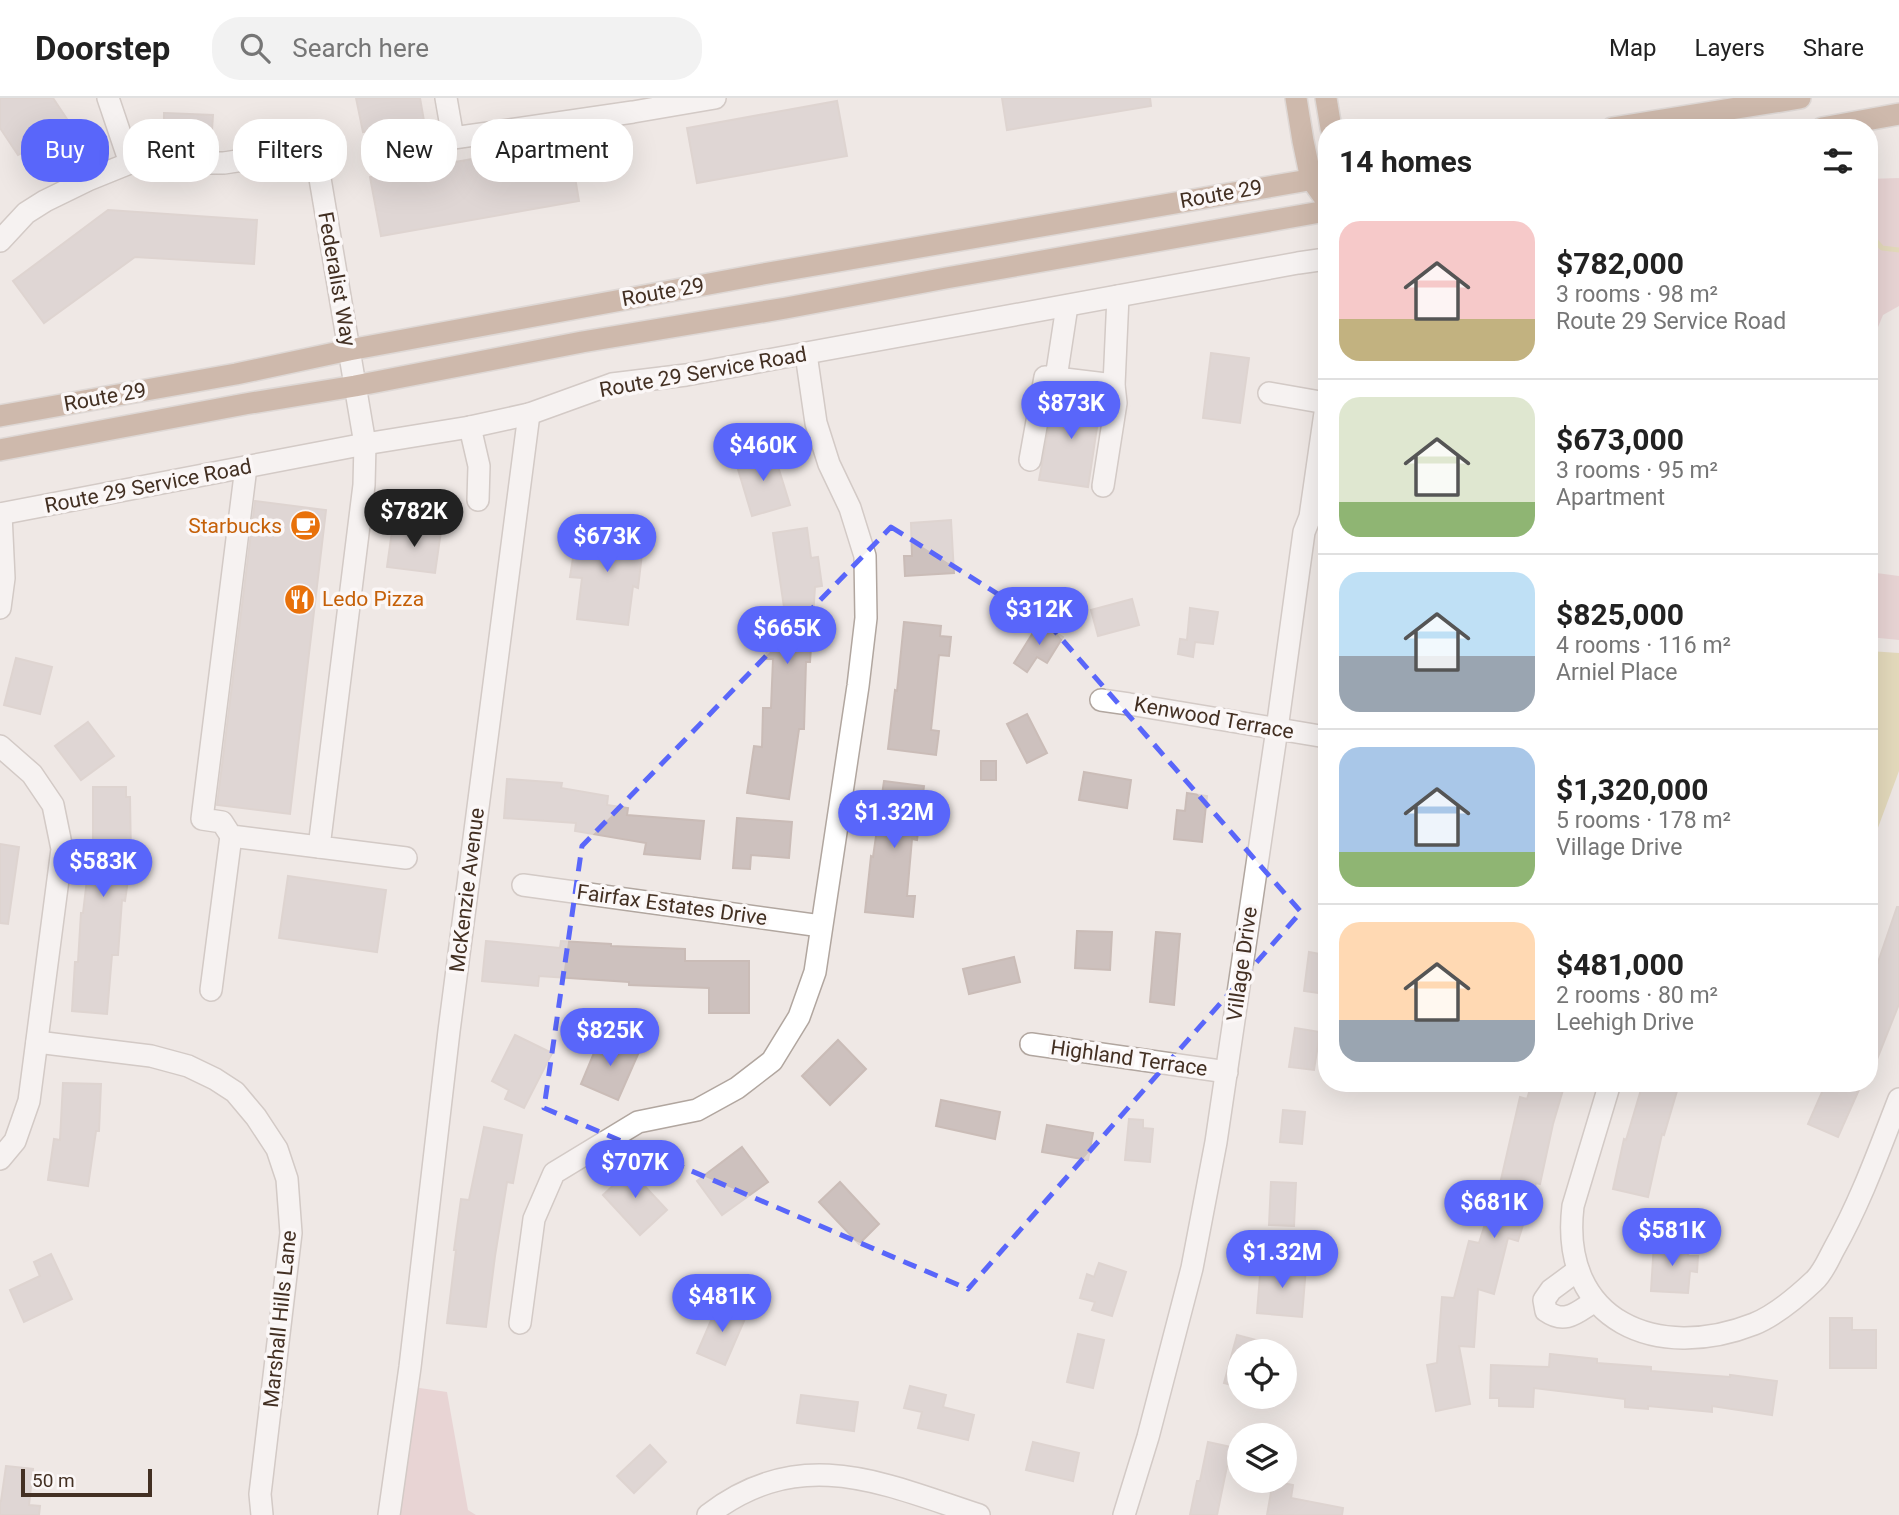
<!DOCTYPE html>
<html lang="en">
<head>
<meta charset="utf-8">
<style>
  :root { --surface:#fff; --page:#f2f2f2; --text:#222; --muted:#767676; --line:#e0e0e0; --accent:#5966fa }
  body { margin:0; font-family:Roboto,sans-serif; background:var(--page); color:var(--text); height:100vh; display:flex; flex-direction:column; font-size:26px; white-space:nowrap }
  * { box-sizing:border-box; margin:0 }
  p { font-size:23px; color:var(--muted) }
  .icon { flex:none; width:38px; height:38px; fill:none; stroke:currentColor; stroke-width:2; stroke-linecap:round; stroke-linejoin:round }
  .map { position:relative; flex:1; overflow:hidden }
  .drawer { position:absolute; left:1318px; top:21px; width:560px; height:973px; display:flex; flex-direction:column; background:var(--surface); border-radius:28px; box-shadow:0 7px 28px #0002 }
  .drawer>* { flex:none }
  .banner { position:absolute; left:21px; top:21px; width:665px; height:63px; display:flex; gap:14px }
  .tools { position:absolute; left:1227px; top:1241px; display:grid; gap:14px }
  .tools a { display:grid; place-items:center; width:70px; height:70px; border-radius:50%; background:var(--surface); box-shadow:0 7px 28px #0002; font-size:35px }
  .scale { position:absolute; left:21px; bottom:18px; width:131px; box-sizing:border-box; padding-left:7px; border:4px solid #433023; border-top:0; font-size:19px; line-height:24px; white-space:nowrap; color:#433023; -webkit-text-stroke:5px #fbf7f7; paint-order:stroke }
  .price { position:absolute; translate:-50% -60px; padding:0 16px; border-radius:24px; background:var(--accent); color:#fff; font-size:23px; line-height:46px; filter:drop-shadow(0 2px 4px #0008) }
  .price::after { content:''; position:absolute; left:50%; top:42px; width:21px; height:16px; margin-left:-10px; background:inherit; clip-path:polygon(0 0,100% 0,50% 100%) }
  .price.current { background:#222; color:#fff }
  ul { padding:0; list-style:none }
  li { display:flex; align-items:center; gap:21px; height:175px; padding:0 21px }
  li+li { border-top:2px solid var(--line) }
  li span { display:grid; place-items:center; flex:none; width:196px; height:140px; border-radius:21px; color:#555 }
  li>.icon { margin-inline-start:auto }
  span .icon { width:84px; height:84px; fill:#fffc; stroke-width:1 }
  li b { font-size:30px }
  h2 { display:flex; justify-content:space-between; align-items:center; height:84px; padding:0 21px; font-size:30px }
  .chip { padding:0 24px; border-radius:28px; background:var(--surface); box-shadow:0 7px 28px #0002; font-size:24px; line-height:63px }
  .chip.current { background:var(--accent); color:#fff }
  header { display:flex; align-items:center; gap:42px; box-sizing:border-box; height:98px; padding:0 35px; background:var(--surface); border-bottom:2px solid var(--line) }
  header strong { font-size:33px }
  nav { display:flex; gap:38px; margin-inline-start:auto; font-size:24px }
  .search { width:490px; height:63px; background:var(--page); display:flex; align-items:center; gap:18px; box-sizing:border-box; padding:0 24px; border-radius:28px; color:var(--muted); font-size:26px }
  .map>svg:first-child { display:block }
</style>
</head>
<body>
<header>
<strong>Doorstep</strong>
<div class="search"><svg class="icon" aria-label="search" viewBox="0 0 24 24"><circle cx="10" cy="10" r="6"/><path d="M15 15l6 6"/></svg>Search here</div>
<nav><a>Map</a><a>Layers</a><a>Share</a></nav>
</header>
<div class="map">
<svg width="1899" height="1417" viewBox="0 0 1899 1417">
  <rect width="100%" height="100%" fill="#efe8e5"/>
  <!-- green -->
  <g fill="#e1bdbf">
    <path d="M1899 80V208L1883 217 1869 251V81Z"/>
    <path d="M1869 474 1899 478V542L1869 539Z"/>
    <path d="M413 1289 447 1294 468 1412 476 1417H399Z"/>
  </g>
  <!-- water -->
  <path fill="#d7ca8b" d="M1869 553 1899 555V673L1869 754Z"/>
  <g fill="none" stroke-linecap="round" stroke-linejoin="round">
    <!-- stream -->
    <path stroke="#d7ca8b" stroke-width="5" d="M1869 139 1874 141 1882 150 1899 152"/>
  </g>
  <!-- building -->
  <g fill="#cdc1be" stroke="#cabcb7" stroke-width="2">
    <path d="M0 0H53L73 30 18 57 0 30Z"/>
    <path d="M356 0H420L424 23 363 34Z"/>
    <path d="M1002 0H1150L1151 8 1007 32Z"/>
    <path d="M837 3 847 58 697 85 687 30Z"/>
    <path d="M164 15 213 17 212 32 164 30Z"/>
    <path d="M285 30 287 42 240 49 238 38Z"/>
    <path d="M569 44 579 103 381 138 370 79Z"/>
    <path d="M108 112 257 122 254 166 135 159 44 225 13 183Z"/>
    <path d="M1211 255 1249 260 1240 325 1203 320Z"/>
    <path d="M1055 296 1101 303 1088 389 1039 382Z"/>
    <path d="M772 349 790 407 752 418 737 368 756 363 753 355Z"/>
    <path d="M255 403 326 412 290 716 217 707Z"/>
    <path d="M951 422 954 475 905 478 904 458H912L911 425Z"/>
    <path d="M393 426 441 433 435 475 387 469Z"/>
    <path d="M590 427 641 434 637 455 642 456 638 490 633 488 628 527 577 521 582 480 570 479 575 447 587 449Z"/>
    <path d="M807 430 811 460 818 459 822 488 815 489 810 564H806L804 631H799L789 701 747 695 754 648 762 649 763 610H771L773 561H766L769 524H777L778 509H784L773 435Z"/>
    <path d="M1132 501 1139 527 1098 538 1091 512Z"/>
    <path d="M1190 510 1218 514 1213 546 1195 544 1193 559 1178 556 1180 541 1187 542Z"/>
    <path d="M904 524 941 528 940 538 951 539 949 558 939 557 931 632 939 633 936 657 888 651 895 592 897 593Z"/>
    <path d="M1039 525 1063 539 1047 565 1037 559 1027 574 1014 565Z"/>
    <path d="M16 560 52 569 40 616 4 607Z"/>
    <path d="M1027 616 1047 655 1027 665 1007 626Z"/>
    <path d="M88 624 114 658 81 682 55 648Z"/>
    <rect x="981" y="663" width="15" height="19"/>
    <path d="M1084 674 1131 682 1127 710 1079 702Z"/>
    <path d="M507 681 562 685 561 690 608 698 607 707 628 710 627 717 704 723 700 761 644 756 646 745 575 733 576 725 504 720Z"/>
    <path d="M884 683 924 688 917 742 912 741 907 798H915L913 819 865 814 871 758 873 759Z"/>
    <path d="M93 689H126V699H130L131 761 125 803 122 802 118 857H112L107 916 72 913 75 864H78L81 815H83L90 756H93Z"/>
    <path d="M1187 695 1207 698 1202 744 1174 741 1177 712 1185 713Z"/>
    <path d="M737 720 792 724 789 760 751 757 750 771 733 770Z"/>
    <path d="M0 746 19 749 8 826 0 825Z"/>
    <path d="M288 778 386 792 377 854 279 840Z"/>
    <path d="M1897 809H1899V906L1870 979 1869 878 1873 868 1876 870Z"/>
    <path d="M1077 833 1112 834 1110 872 1075 870Z"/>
    <path d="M1156 834 1180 836 1174 907 1150 904Z"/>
    <path d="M486 843 560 850 561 843 611 846V848L685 851V863H749V915H709V890L629 887V884L539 878 538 888 482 883Z"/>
    <path d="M1309 854 1326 857V896L1304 893Z"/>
    <path d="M1014 859 1020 884 969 896 963 871Z"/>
    <path d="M1295 930 1320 934 1314 972 1289 969Z"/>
    <path d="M515 937 552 955 524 1010 505 1001 509 992 492 983Z"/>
    <path d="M601 938 639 954 618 1002 581 986Z"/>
    <path d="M838 942 866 971 830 1007 802 978Z"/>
    <path d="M63 985 101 986 99 1033H96L88 1088 48 1082 54 1041 60 1042Z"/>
    <path d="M1532 985H1565L1553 1026 1540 1086 1536 1085 1518 1143 1508 1140 1494 1196 1478 1191 1474 1249 1459 1248 1470 1306 1436 1313 1427 1267 1437 1265 1442 1199 1454 1200 1469 1143 1479 1145 1498 1085 1500 1086 1520 999 1527 1001Z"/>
    <path d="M1643 985H1651L1677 993 1664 1037 1662 1036 1648 1099 1613 1091 1624 1041 1626 1042Z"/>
    <path d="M1826 985H1862L1838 1039 1808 1026Z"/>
    <path d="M941 1002 1000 1014 995 1041 936 1028Z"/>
    <path d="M1283 1012 1305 1014 1302 1046 1280 1044Z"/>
    <path d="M1129 1021 1143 1022V1030L1153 1031 1150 1064 1125 1062Z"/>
    <path d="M1047 1027 1093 1035 1088 1062 1042 1054Z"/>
    <path d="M484 1029 522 1037 513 1085 507 1084 495 1158 486 1229 447 1225 456 1152H454L461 1101 469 1102Z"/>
    <path d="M742 1049 768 1084 722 1117 697 1083Z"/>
    <path d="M637 1065 647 1076 640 1083 667 1112 640 1137 603 1097Z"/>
    <path d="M840 1084 879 1126 859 1146 819 1104Z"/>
    <path d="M1271 1084 1296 1085 1294 1128 1269 1127Z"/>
    <path d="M1654 1145 1689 1147 1688 1158H1698L1697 1174 1690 1173 1688 1195 1651 1193Z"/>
    <path d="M51 1156 72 1201 24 1224 10 1192 40 1178 34 1164Z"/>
    <path d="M1099 1165 1126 1174 1112 1218 1092 1212 1095 1204 1080 1200 1087 1176 1094 1179Z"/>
    <path d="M1261 1165 1306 1169 1302 1219 1257 1215Z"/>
    <path d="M719 1204 747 1216 725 1267 697 1255Z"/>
    <path d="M1830 1220H1852V1232H1876V1270H1830Z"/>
    <path d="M1078 1236 1104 1242 1093 1290 1067 1284Z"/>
    <path d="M1237 1237 1279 1248 1278 1253H1239V1289L1224 1285Z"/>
    <path d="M1550 1256 1597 1261V1265L1651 1269V1273L1730 1279V1277L1777 1283 1772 1317 1712 1308V1314L1648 1308V1311L1625 1309V1301L1534 1290 1533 1309 1499 1308V1300H1490L1491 1267 1549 1269Z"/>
    <path d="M910 1288 946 1297 943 1309 974 1317 968 1342 918 1330 922 1314 904 1310Z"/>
    <path d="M801 1297 858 1304 854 1333 797 1325Z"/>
    <path d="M1033 1344 1079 1355 1073 1383 1026 1372Z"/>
    <path d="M1208 1344 1231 1349 1217 1417H1190L1197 1383H1200Z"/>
    <path d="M650 1347 666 1364 634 1395 617 1378Z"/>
    <path d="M6 1368 33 1371 29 1407 40 1408 39 1417H0V1403H1Z"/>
    <path d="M1273 1383 1293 1387 1291 1400 1343 1410 1342 1417H1267Z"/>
  </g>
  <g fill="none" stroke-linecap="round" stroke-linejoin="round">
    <defs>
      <g id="minor">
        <path d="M108 0 130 65"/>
        <path d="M446 0 453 40 633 14 715 0"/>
        <path d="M0 143 26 115 45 103 88 82 130 65H224L315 51 365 346 364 387 319 749 406 760"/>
        <path d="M1056 280 1114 287"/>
        <path d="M1269 295 1326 305"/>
        <path d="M470 329 479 368 478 402"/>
        <path d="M1030 362 1045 279 1056 280 1067 208"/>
        <path d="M246 369 202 721 222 724 231 738 319 749"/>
        <path d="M1103 388 1116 305 1114 287 1118 198"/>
        <path d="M0 416 365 346 470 329 529 316 612 286 686 277 1298 165 1326 161"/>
        <path d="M0 510 4 480 1 416"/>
        <path d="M1101 602 1129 606 1326 639"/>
        <path d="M0 648 32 676 53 707 62 751 29 1003 15 1043 0 1061"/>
        <path d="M523 787 821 828"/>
        <path d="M211 892 231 738"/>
        <path d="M37 944 151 958 188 968 215 981 235 994 256 1019 277 1051 287 1081 291 1135 260 1396 262 1417"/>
        <path d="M1031 946 1227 974"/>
        <path d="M1610 985 1573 1108C1559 1224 1658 1264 1754 1226 1776 1217 1797 1199 1814 1183 1823 1175 1828 1162 1834 1151 1861 1103 1879 1052 1899 1001"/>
        <path d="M1578 1172 1551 1192 1544 1202 1546 1213C1566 1227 1577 1214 1595 1203"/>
        <path d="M520 1225 534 1121 554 1075 638 1024 697 1012 737 990 772 963 799 919 815 874 858 588 866 520 865 458 850 410 829 366 816 325 806 256"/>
        <path d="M389 1417 410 1269 449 933 529 316"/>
        <path d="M708 1417C800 1346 882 1385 979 1417"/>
        <path d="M1124 1417 1148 1339 1192 1170 1216 1044 1277 631 1304 434 1310 419 1326 308"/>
      </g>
      <g id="major">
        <path d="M1296 0 1303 43 1311 81 1326 102"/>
        <path d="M1326 0 1331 30"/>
        <path d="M1612 30 1800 0"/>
        <path d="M1822 30 1899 16"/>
        <path d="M0 318 236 276 349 252 763 176 1326 79"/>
        <path d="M0 352 245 306 355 288 582 244 786 210 946 180 1326 113"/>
      </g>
    </defs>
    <!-- minor casing -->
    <use href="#minor" stroke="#b1a69f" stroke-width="24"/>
    <!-- major casing -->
    <use href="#major" stroke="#cac5c1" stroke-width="24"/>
    <!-- minor -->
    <use href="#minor" stroke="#fff" stroke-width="21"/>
    <!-- major -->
    <use href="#major" stroke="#a78267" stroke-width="21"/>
  </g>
  <!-- marked area -->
  <path d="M0 0H1899V1417H0ZM891 429 1052 530 1301 814 968 1191 544 1010 582 748Z" fill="#efe8e5" fill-opacity=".55" fill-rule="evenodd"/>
  <path fill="none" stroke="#5966fa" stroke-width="5" stroke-dasharray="14 9" stroke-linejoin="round" d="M891 429 1052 530 1301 814 968 1191 544 1010 582 748Z"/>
  <!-- icons -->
  <defs>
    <symbol id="cafe-disc" viewBox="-11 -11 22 22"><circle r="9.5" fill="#e8710a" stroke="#fbf7f7"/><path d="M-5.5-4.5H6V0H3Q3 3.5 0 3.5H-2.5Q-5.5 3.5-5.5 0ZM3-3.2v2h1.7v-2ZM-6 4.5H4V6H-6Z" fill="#fff"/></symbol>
    <symbol id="restaurant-disc" viewBox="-11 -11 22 22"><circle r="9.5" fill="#e8710a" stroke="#fbf7f7"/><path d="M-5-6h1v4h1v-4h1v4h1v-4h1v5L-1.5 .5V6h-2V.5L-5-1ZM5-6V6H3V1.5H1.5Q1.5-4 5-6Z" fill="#fff"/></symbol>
  </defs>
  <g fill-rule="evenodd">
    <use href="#cafe-disc" x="288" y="410" width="35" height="35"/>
    <use href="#restaurant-disc" x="282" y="484" width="35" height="35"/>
  </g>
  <g text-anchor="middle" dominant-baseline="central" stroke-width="7" stroke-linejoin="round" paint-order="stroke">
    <!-- street labels -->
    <g font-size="21" fill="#433023" stroke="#fbf7f7">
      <text transform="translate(1221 96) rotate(-10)">Route 29</text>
      <text transform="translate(337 181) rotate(80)">Federalist Way</text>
      <text transform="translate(663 194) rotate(-10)">Route 29</text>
      <text transform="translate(703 274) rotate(-10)">Route 29 Service Road</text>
      <text transform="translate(105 299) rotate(-10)">Route 29</text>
      <text transform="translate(148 388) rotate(-11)">Route 29 Service Road</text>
      <text transform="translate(1214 620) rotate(10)">Kenwood Terrace</text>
      <text transform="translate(467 792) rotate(-83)">McKenzie Avenue</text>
      <text transform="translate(672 807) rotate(8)">Fairfax Estates Drive</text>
      <text transform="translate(1242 866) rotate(-82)">Village Drive</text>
      <text transform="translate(1129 960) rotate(8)">Highland Terrace</text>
      <text transform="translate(280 1221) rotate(-84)">Marshall Hills Lane</text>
    </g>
    <!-- food labels -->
    <g font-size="21" fill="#c56008" stroke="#fbf7f7" text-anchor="end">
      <text x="282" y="428">Starbucks</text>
      <text x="322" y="501" text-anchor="start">Ledo Pizza</text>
    </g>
  </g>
</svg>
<div class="tools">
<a><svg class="icon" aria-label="locate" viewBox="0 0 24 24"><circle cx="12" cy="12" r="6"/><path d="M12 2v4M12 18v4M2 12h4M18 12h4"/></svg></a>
<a><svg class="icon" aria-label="layers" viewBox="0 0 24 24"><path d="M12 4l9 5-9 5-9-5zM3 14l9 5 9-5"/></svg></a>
</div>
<div class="scale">50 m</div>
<b class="price" style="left:1071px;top:343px">$873K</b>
<b class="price" style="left:763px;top:385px">$460K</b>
<b class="price current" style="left:414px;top:451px">$782K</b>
<b class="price" style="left:607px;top:476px">$673K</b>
<b class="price" style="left:1039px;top:549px">$312K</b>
<b class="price" style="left:787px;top:568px">$665K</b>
<b class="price" style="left:894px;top:752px">$1.32M</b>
<b class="price" style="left:103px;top:801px">$583K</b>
<b class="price" style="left:610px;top:970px">$825K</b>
<b class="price" style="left:635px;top:1102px">$707K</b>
<b class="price" style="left:1494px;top:1142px">$681K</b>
<b class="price" style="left:1672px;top:1170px">$581K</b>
<b class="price" style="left:1282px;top:1192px">$1.32M</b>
<b class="price" style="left:722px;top:1236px">$481K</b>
<div class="banner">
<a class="chip current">Buy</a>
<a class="chip">Rent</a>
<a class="chip">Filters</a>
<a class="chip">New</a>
<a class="chip">Apartment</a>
</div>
<section class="drawer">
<h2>14 homes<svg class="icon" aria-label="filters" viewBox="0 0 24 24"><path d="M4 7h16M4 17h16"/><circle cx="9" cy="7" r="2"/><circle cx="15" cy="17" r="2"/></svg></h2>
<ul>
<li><span style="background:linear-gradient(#f6c9c9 70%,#c2b280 0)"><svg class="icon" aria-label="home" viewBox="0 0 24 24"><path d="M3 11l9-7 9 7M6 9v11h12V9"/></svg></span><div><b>$782,000</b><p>3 rooms · 98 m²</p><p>Route 29 Service Road</p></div></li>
<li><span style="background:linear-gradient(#dfe7d0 75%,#8fb573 0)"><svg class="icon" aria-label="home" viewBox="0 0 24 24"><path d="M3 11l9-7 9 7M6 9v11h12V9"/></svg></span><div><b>$673,000</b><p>3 rooms · 95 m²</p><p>Apartment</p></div></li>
<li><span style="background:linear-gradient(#bfe0f5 60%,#9aa5b1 0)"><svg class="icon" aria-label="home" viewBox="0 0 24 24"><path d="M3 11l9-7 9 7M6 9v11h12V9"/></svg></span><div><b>$825,000</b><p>4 rooms · 116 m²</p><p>Arniel Place</p></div></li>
<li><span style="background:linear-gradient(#a9c7e8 75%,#8fb573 0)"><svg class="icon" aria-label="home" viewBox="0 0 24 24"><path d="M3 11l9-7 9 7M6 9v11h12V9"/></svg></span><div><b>$1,320,000</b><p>5 rooms · 178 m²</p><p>Village Drive</p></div></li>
<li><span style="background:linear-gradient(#ffd9b3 70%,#9aa5b1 0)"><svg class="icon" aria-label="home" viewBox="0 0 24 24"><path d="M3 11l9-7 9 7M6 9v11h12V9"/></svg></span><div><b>$481,000</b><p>2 rooms · 80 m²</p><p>Leehigh Drive</p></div></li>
</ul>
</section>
</div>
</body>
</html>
